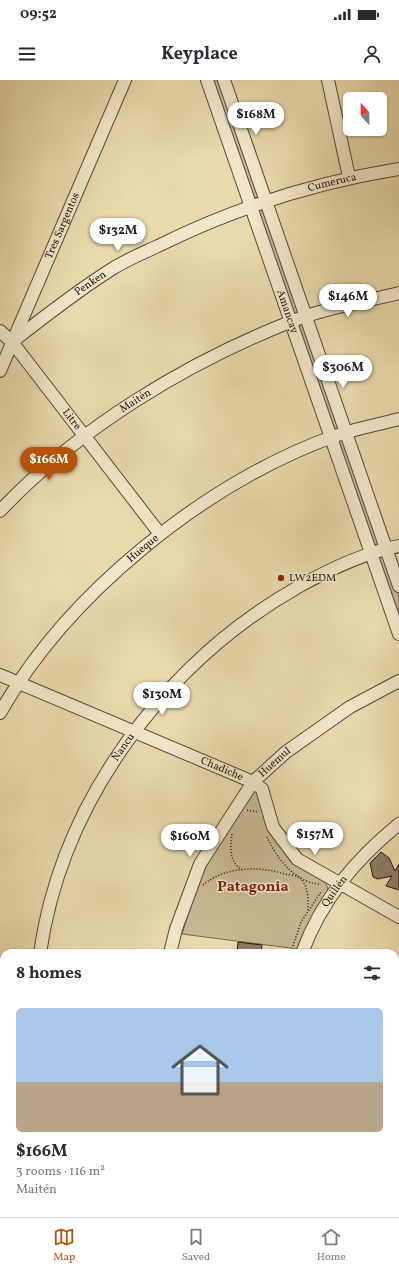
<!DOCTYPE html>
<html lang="en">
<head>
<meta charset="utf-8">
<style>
  :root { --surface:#fff; --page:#f2f2f3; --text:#2b2b33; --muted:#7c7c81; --line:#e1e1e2; --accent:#b45309 }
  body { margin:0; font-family:Vollkorn,serif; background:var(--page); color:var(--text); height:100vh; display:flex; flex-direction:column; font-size:15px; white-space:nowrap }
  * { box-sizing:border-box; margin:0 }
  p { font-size:13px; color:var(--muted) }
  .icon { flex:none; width:22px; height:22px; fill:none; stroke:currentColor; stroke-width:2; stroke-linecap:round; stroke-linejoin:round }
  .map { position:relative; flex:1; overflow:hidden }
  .sheet { position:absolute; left:0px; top:869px; width:399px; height:268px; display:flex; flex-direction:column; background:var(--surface); border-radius:12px 12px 0 0; box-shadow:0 1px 3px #0004 }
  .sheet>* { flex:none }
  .needle { width:26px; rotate:339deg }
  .buttons { position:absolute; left:343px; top:12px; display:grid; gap:8px }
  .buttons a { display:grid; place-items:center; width:44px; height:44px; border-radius:6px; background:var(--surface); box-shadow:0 1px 3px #0004; font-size:20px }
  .price { position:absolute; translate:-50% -34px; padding:0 9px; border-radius:14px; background:#fff; color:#222; font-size:13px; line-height:26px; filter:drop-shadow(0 1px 2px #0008) }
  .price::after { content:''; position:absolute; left:50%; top:24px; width:12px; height:9px; margin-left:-6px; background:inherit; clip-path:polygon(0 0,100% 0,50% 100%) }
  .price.selected { background:var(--accent); color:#fff }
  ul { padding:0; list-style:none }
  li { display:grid; align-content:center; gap:8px; height:212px; padding:0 16px }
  li span { display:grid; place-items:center; height:124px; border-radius:6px; color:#555 }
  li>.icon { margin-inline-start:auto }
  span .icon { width:72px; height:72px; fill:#fffc; stroke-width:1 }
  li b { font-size:17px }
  h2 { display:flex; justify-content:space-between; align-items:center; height:48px; padding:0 16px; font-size:17px }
  .status { display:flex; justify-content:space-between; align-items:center; height:28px; padding:0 20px; background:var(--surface); direction:ltr }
  .status svg { height:11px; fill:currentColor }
  header { display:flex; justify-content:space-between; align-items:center; height:52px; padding:0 16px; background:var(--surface); font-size:18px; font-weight:700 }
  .menu { display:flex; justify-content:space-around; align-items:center; height:56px; border-top:1px solid var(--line); background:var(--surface); font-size:11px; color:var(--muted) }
  .menu a { display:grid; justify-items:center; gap:2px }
  .menu .selected { color:var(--accent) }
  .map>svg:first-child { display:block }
</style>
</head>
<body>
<div class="status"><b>09:52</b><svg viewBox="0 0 49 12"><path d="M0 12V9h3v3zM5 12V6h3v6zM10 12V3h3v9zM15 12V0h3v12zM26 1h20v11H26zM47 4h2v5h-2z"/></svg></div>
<header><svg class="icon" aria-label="menu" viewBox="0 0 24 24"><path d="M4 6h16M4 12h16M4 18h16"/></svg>Keyplace<svg class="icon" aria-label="person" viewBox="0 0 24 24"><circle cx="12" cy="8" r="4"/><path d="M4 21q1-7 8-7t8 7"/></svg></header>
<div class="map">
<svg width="399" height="1137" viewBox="0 0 399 1137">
  <rect width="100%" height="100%" fill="#e9daad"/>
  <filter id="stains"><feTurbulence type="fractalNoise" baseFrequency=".005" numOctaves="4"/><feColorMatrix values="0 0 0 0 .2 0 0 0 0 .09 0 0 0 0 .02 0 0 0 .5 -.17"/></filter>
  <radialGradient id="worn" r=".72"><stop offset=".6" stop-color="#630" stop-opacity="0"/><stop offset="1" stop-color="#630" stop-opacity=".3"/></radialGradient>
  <!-- green -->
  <g fill="#c8b992" stroke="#776851">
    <path d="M211 0H221L258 117 256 118 253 117Z"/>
    <path d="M262 126 299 231 296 234 293 233 257 129Z"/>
    <path d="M300 243 305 244 339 349H333L298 246Z"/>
    <path d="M343 359 380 463 374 465 338 360Z"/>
    <path d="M385 476 399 517V542L377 477Z"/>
    <path d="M255 707 297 785 326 803 328 810 298 869 182 854 202 792Z"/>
  </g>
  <!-- building -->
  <g fill="#8b7c62" stroke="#261610">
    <path d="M381 772 389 778 395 791 399 784V810L386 806 392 796 378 799 373 797 370 783Z"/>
    <path d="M238 862 262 865 261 873H237Z"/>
  </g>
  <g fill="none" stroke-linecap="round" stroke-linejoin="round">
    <defs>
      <g id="minor">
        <path id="s1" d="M207 0 399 554"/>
        <path d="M224 0 399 506"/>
        <path d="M328 0 349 97"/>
        <path id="s2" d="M0 251 12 262 160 454"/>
        <path id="s3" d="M12 262C45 236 77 211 112 189 126 180 143 173 158 166 236 127 313 103 399 89"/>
        <path id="s4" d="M0 291 125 0"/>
        <path id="s5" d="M0 431C77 349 186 283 290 242 325 228 363 222 399 213"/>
        <path id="s6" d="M0 595 253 702 262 709 273 747 297 779 399 837"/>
        <path id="s7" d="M0 633C67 514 204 404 332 357 353 349 377 345 399 339"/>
        <path id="s8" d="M40 873C62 720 166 582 298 507 330 489 363 473 399 466"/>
        <path id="s9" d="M170 873 176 849 200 784 253 702 286 672 350 627 399 601"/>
        <path id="s10" d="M302 873C322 819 355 780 399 744"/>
        <path d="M0 1001 4 1003"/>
        <path d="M67 1133 68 1137"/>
        <path d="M201 1133 202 1137"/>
        <path d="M310 1133 319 1137"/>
        <path d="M335 1133 336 1137"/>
      </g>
    </defs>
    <!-- minor casing -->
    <use href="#minor" stroke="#574737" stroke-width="14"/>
    <!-- path -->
    <g stroke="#261610" stroke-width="1.5" stroke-dasharray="1 2" stroke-linecap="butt">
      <path d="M247 730 258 732"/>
      <path d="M232 754C230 769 229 781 242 790"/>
      <path d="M267 757C276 777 294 802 319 804"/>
      <path d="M203 805C226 786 259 786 285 794 289 795 294 795 297 796 309 803 308 819 308 830"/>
      <path d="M293 866 301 842 321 812"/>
    </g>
    <!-- minor -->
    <use href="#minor" stroke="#f1e7ca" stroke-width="12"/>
  </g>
  <!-- markers -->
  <circle fill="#8f2418" stroke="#f1e7ca" stroke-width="1.5" cx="281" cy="498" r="4"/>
  <g text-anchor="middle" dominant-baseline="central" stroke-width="3" stroke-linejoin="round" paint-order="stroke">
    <!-- street labels -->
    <g font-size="11" fill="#261610" stroke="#f1e7ca">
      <text stroke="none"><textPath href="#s3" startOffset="361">Cumeruca</textPath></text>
      <text stroke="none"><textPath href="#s4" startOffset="158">Tres Sargentos</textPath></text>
      <text stroke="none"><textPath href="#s3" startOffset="98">Penken</textPath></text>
      <text stroke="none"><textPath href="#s1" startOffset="245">Amancay</textPath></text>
      <text stroke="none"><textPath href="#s5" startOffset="175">Maitén</textPath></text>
      <text stroke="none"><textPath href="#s2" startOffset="114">Litre</textPath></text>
      <text stroke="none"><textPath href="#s7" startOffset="219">Hueque</textPath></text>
      <text stroke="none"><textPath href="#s8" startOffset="224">Ñancu</textPath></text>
      <text stroke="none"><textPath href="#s9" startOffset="221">Huemul</textPath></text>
      <text stroke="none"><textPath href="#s6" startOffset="241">Chadiche</textPath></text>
      <text stroke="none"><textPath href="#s10" startOffset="70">Quillén</textPath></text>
    </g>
    <!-- poi labels -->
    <g font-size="11" fill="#261610" stroke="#f1e7ca" text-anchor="start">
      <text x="289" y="498">LW2EDM</text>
    </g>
    <!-- district labels -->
    <g font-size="15" font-weight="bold" fill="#7a1f14" stroke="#f1e7ca">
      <text x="253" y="807">Patagonia</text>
    </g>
  </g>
  <rect width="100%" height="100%" filter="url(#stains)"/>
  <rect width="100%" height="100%" fill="url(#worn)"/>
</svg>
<div class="buttons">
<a><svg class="needle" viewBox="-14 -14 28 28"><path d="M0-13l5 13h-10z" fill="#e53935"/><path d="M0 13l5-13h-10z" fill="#7c7c81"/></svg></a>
</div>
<b class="price" style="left:256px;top:56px">$168M</b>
<b class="price" style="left:118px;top:172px">$132M</b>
<b class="price" style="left:348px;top:238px">$146M</b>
<b class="price" style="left:343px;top:309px">$306M</b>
<b class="price selected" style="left:49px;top:401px">$166M</b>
<b class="price" style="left:162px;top:636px">$130M</b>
<b class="price" style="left:315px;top:776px">$157M</b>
<b class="price" style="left:190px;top:778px">$160M</b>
<section class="sheet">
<h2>8 homes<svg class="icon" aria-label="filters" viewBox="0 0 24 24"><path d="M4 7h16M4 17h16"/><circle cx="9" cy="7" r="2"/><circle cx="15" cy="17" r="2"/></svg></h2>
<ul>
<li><span style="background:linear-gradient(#a9c7e8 60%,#b9a48a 0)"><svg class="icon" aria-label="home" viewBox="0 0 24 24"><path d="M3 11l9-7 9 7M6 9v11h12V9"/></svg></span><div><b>$166M</b><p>3 rooms · 116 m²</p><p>Maitén</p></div></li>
</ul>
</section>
</div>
<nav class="menu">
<a class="selected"><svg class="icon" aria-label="map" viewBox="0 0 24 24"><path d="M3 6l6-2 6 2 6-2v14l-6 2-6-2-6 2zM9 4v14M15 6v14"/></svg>Map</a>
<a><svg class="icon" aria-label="saved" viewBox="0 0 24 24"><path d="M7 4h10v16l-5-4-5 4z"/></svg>Saved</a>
<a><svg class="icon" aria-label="home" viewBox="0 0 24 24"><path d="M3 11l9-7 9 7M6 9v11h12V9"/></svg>Home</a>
</nav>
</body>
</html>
